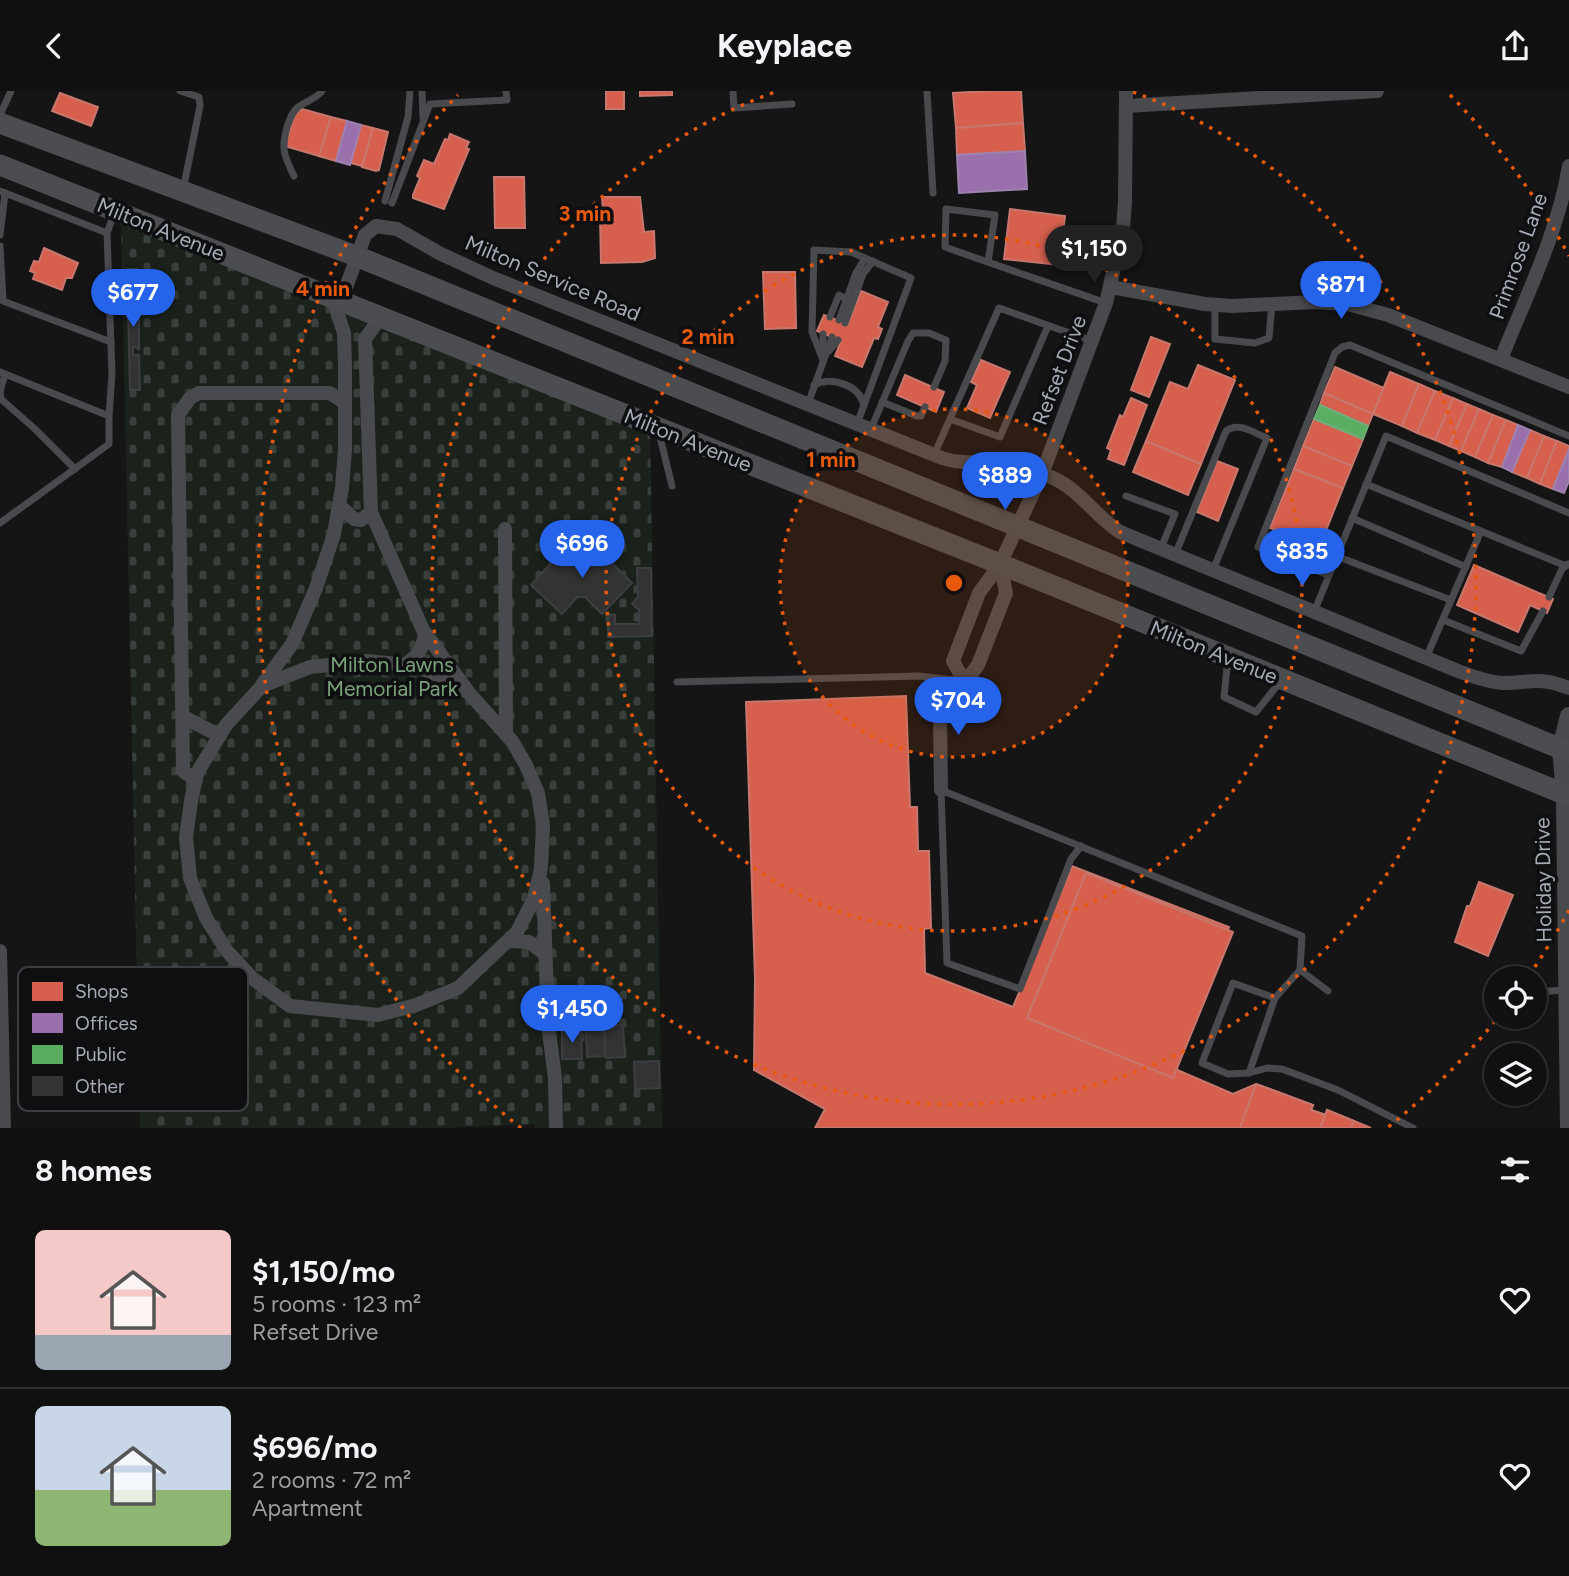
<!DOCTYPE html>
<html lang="en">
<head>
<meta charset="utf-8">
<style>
  :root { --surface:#101010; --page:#1e1e1e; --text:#f1f3f6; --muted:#9c9d9f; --line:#303030; --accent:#2563eb }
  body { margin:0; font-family:Figtree,sans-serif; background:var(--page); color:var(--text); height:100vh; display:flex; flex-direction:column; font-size:26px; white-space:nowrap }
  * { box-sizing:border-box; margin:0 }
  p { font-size:23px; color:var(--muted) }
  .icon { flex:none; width:38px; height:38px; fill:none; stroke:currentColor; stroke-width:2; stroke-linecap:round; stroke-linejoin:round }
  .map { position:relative; height:1037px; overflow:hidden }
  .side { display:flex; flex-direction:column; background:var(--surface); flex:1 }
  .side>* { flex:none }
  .buttons { position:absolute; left:1484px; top:875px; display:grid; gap:14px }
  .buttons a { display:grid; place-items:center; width:63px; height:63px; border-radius:50%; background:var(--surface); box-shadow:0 2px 5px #0004,0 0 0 2px var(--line); font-size:35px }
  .price { position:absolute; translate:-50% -60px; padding:0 16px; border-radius:24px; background:var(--accent); color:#fff; font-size:23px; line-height:46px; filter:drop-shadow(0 2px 4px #0008) }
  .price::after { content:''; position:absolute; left:50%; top:42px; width:21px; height:16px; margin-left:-10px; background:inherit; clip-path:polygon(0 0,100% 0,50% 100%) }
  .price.current { background:#222; color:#fff }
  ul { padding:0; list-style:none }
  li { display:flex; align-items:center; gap:21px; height:175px; padding:0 35px }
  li+li { border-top:2px solid var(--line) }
  li span { display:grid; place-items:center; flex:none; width:196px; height:140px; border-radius:10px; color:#555 }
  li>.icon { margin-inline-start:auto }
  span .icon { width:84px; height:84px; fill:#fffc; stroke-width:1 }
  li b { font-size:30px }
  h2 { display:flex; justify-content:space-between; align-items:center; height:84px; padding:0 35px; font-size:30px }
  header { display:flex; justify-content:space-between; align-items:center; height:91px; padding:0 35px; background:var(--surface); font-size:32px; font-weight:700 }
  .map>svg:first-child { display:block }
</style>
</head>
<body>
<header><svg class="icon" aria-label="back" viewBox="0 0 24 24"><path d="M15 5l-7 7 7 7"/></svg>Keyplace<svg class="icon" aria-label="share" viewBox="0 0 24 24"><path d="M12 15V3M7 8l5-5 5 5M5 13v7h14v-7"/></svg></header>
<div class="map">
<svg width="1569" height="1037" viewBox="0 0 1569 1037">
  <defs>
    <pattern id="cemetery-stones" width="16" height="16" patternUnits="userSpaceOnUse" patternTransform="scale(1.75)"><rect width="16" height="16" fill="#1b221b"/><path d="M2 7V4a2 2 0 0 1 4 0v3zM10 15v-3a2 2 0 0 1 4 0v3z" fill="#393f3a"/></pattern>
  </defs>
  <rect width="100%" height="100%" fill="#151515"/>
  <!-- cemetery -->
  <path fill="url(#cemetery-stones)" d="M121 130 650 342 662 1037H535L534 1033 444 1037H140Z"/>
  <!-- shops -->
  <g fill="#d6604d" stroke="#c7776d" stroke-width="2">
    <rect x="606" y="0" width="18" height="18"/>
    <path d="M640 0H672V4L640 5Z"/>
    <path d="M990 0H1021L1023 32 956 37 953 2Z"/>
    <path d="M60 2 98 16 91 35 52 20Z"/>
    <path d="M302 18 331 26 319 65 285 55 295 23Z"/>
    <path d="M331 26 347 30 336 70 319 65Z"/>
    <path d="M1023 32 1025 60 957 64 956 37Z"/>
    <path d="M361 34 373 37 362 75 351 72Z"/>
    <path d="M373 37 388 41 379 79 376 80 362 76Z"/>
    <path d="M450 43 469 51 466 57 469 58 444 118 413 107V104L420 87 417 85 424 69 434 73 445 48 448 49Z"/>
    <path d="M494 86H524L525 137H495Z"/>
    <path d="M602 106H640L644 141 654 140 655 167 642 171 601 172 600 124 603 121Z"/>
    <path d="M1010 118 1065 125 1059 174 1004 168Z"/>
    <path d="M44 157 78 172 72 187H66L62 199 33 188 35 182 30 180 34 170 39 171Z"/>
    <path d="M763 181H795L796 237 765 238Z"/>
    <path d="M861 200 888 211 878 236 882 238 878 248 874 247 862 276 835 265 841 250 817 240 824 224 848 233Z"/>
    <path d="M1151 246 1170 253 1149 306 1131 299Z"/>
    <path d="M981 269 1010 281 990 327 967 317 977 294 971 291Z"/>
    <path d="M1198 274 1235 289 1201 373 1146 350 1170 291 1188 298Z"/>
    <path d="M1335 276 1384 297 1373 323 1324 302Z"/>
    <path d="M1390 281 1419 293 1402 335 1373 323Z"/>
    <path d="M905 284 944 301 936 321 897 304Z"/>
    <path d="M1419 293 1435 300 1417 342 1402 335Z"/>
    <path d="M1435 300 1453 307 1435 349 1417 342Z"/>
    <path d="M1324 302 1373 323 1368 335 1320 314Z"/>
    <path d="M1131 307 1147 314 1124 374 1108 368 1111 359 1107 357 1120 324 1123 326Z"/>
    <path d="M1453 307 1467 313 1449 355 1435 349Z"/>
    <path d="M1467 313 1479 318 1461 360 1449 355Z"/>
    <path d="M1479 318 1493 324 1475 366 1461 360Z"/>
    <path d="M1493 324 1506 329 1488 372 1475 366Z"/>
    <path d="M1314 328 1363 348 1352 375 1303 355Z"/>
    <path d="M1506 329 1518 334 1502 376 1488 372Z"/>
    <path d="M1530 339 1544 345 1527 387 1512 381Z"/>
    <path d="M1544 345 1557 350 1540 393 1527 387Z"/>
    <path d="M1146 350 1201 373 1188 404 1133 381Z"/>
    <path d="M1557 350 1569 355V358L1553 398 1540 393Z"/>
    <path d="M1303 355 1352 375 1343 397 1294 378Z"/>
    <path d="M1217 370 1238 378 1218 430 1197 421Z"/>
    <path d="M1294 378 1343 397 1319 457 1270 437Z"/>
    <path d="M1474 474 1553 508 1547 522 1530 514 1518 541 1457 514Z"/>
    <path d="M906 605 910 716H917L918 760H929L931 837 924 838 925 882 1013 916 1072 775 1229 836 1175 978 1233 1003 1256 993 1313 1014 1311 1019 1326 1024 1327 1019 1371 1037H815L825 1018 754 979 755 888 746 611Z"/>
    <path d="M1086 782 1233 841 1173 987 1027 927Z"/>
    <path d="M1479 791 1513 804 1488 865 1455 851 1467 815H1470Z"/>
    <path d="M1256 993 1313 1014 1311 1019 1326 1024 1320 1037H1240Z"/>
    <path d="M1327 1019 1354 1030 1351 1037H1320Z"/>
  </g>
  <!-- offices -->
  <g fill="#9970ab" stroke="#9d82af" stroke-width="2">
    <path d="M347 30 361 34 350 74 336 70Z"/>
    <path d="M1025 60 1027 98 959 102 957 64Z"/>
    <path d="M1518 334 1530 339 1512 381 1502 376Z"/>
    <path d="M1569 358V390L1564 402 1553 398Z"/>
  </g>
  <!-- public -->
  <path fill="#5aae61" stroke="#70ad7b" stroke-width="2" d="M1320 314 1368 335 1363 348 1314 328Z"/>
  <!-- building -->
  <g fill="#333334" stroke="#3d3e41" stroke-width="2">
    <path d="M127 178H137L138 213 132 212 133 222 139 221V258L133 256V264H139L140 299H130Z"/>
    <path d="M596 456 632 492 602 523 585 506H577L562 523 531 494 564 458Z"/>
    <path d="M637 477H651L652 545 608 546V524H615V533H639V519L632 513 638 506Z"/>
    <path d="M623 934 625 966 606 967 604 935Z"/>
    <path d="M562 939H581L582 968H562Z"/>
    <path d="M586 939H604L605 965 587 966Z"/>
    <path d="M659 970 660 997 635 998 634 971Z"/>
  </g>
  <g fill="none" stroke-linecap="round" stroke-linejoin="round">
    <!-- service -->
    <g stroke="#494a4e" stroke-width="7">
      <path d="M180 0 199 6 200 15 183 99"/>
      <path d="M422 0 423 27"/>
      <path d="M733 0 734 17 792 13"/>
      <path d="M927 0 933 102"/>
      <path d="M0 24 11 0"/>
      <path d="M294 85C284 65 281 58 287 36 290 28 292 21 298 16 306 10 316 8 322 0"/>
      <path d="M0 100 107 142 114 123"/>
      <path d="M385 110 408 26 410 0"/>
      <path d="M392 112 430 13 507 9 506 0"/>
      <path d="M107 142 112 283 109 325"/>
      <path d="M0 144 5 102"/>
      <path d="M0 155 3 210 111 251"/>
      <path d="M988 171 995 124 946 118 945 156C998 175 1052 193 1106 212"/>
      <path d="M1215 214V248L1255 252 1269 247 1272 213"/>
      <path d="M830 226 839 204 846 208"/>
      <path d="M839 229 856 182 865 167"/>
      <path d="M845 232 863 183 873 170"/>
      <path d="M829 260 838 249"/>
      <path d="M823 265V243"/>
      <path d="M823 269 812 241 814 159 851 161 911 187 857 333"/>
      <path d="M0 281 109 325V353L0 432"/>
      <path d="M5 283 0 301 1 308 35 338 75 378"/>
      <path d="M814 294C832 285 859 294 864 314"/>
      <path d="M882 311 917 325H921L925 316"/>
      <path d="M808 313 832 246"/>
      <path d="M950 328 1000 346 1048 235"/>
      <path d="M871 338 908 250 913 242H929L946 249 945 270 934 296"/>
      <path d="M659 342 672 395"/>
      <path d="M934 364 999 217 1092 250"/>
      <path d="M1366 393 1566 475"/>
      <path d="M1126 405 1175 423 1161 457"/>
      <path d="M1352 427 1466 476"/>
      <path d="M1175 464 1226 340C1238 330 1254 342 1267 347L1213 479"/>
      <path d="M1336 465 1451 509"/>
      <path d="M1328 484 1258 456 1335 262 1342 256 1350 254 1569 345"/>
      <path d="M1549 506 1562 478 1568 473"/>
      <path d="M1314 521 1386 345 1569 422"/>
      <path d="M1443 529 1521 560 1543 520"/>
      <path d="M1228 567 1224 606 1256 621 1281 590"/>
      <path d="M1426 567 1481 440"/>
      <path d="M677 591 919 585 963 590"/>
      <path d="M1081 755 1071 768 1020 898 947 872 941 699 1302 845 1300 879 1328 900"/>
      <path d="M1535 901 1566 899"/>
      <path d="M1275 907 1233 892 1202 972 1228 983 1249 982 1267 977 1282 978 1338 999 1413 1037"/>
      <path d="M1249 982 1275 907 1300 879"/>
    </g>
    <!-- minor -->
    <g stroke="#494a4e" stroke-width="14">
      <path d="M1126 15 1377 0"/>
      <path d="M1111 196 1205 213 1232 215 1315 211 1348 213 1388 224 1569 296"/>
      <path d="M341 210 365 144 376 135 397 138 441 163 493 187 942 367C959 373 977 371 995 371 1014 372 1036 379 1053 387 1079 398 1096 426 1120 441L1458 580C1472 585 1486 591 1502 592 1532 592 1538 585 1569 597"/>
      <path d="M381 226 365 248 371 421 423 539 469 602 512 650 526 674 538 702 543 734 541 777 534 808 517 841 458 897 416 914 378 924 290 915 252 887 227 860 206 827 190 787 186 746 191 710 197 682 226 634 262 595 310 576 367 570 398 573 422 578 443 586 469 602"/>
      <path d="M1501 268C1526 205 1558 142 1569 75"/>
      <path d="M339 414 354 428 361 429 371 421"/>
      <path d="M505 438 506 643"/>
      <path d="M405 574C418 565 423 558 425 542"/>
      <path d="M964 590 953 570 979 502 1000 473 1042 383 1106 212 1123 137 1125 110 1126 0"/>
      <path d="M262 594 292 553 316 497 334 443 342 397 345 358V276L344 242 332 206"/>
      <path d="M182 625 220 645"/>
      <path d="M196 689 183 680 178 324 190 307 199 302H330L345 312"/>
      <path d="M941 699 940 625 978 574 1006 502 1000 473"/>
      <path d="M543 792 548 933 555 987 556 1037"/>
      <path d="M508 850 529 851 545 863"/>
      <path d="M0 860 4 1037"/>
    </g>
    <!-- tertiary -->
    <path stroke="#494a4e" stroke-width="18" d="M1569 1037 1565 704 1561 657 1569 625"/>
    <!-- primary -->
    <g stroke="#4b4d50" stroke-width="21">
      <path d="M0 32 356 165 1569 661"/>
      <path d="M0 74 1000 473 1569 705"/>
    </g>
  </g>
  <!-- distance rings -->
  <circle cx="954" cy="492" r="174" fill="#e8590c" fill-opacity=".12"/>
  <g fill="none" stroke="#e8590c" stroke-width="3.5" stroke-dasharray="3.5 7">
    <circle cx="954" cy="492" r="174"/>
    <circle cx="954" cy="492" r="348"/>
    <path d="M1133 1A522 522 0 1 1 775 1"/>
    <path d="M1569 819A696 696 0 0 1 1528 886M1495 930A696 696 0 0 1 1387 1037M521 1037A696 696 0 0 1 458 4M1450 4A696 696 0 0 1 1569 165"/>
  </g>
  <g text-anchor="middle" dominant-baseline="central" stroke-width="7" stroke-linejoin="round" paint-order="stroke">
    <!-- street labels -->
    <g font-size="21" fill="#a5acb7" stroke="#0f0f11">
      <text transform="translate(161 138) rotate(22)">Milton Avenue</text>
      <text transform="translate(1518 165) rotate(-70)">Primrose Lane</text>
      <text transform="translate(553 187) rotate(23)">Milton Service Road</text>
      <text transform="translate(1059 279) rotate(-69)">Refset Drive</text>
      <text transform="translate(688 349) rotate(22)">Milton Avenue</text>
      <text transform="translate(1214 561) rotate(22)">Milton Avenue</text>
      <text transform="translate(1543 789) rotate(-91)">Holiday Drive</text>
    </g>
    <!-- park labels -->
    <g font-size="21" fill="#7ba37b" stroke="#0f0f11">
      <text x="392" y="573">Milton Lawns<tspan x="392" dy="24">Memorial Park</tspan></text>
    </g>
  </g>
  <!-- legend -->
  <rect x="18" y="876" width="230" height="144" rx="10" fill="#0f0f11" stroke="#3c3e43" stroke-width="2"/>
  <rect x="32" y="891" width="31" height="19" fill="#d6604d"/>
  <rect x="32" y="922" width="31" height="20" fill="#9970ab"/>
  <rect x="32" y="954" width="31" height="19" fill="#5aae61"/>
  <rect x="32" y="985" width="31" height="20" fill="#333334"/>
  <g font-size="19" fill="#a5acb7">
    <text x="75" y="907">Shops</text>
    <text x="75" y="939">Offices</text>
    <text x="75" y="970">Public</text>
    <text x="75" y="1002">Other</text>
  </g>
  <circle cx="954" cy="492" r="10" fill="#e8590c" stroke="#0f0f11" stroke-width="3.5"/>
  <g font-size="21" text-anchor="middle" font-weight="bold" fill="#e8590c" stroke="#0f0f11" stroke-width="7" stroke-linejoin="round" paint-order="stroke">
    <text x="585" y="130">3 min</text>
    <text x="323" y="205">4 min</text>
    <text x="708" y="253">2 min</text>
    <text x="831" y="376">1 min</text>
  </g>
</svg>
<div class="buttons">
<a><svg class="icon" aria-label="locate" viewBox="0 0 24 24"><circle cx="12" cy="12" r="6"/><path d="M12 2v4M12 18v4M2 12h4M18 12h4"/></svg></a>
<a><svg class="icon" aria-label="layers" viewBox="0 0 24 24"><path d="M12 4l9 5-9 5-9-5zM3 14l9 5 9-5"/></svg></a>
</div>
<b class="price current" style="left:1094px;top:194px">$1,150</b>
<b class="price" style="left:1341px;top:230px">$871</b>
<b class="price" style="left:133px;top:238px">$677</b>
<b class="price" style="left:1005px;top:421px">$889</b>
<b class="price" style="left:582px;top:489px">$696</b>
<b class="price" style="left:1302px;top:497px">$835</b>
<b class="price" style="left:958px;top:646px">$704</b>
<b class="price" style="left:572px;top:954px">$1,450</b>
</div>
<section class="side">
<h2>8 homes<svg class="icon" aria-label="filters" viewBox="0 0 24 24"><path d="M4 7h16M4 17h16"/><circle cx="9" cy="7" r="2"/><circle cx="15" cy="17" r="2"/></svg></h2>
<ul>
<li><span style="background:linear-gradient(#f6c9c9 75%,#9aa5b1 0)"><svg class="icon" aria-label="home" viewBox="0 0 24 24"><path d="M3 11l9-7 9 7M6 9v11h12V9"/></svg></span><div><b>$1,150/mo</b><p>5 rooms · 123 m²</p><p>Refset Drive</p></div><svg class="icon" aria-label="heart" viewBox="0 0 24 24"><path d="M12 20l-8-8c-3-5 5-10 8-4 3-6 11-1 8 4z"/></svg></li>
<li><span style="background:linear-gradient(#c9d6e8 60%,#8fb573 0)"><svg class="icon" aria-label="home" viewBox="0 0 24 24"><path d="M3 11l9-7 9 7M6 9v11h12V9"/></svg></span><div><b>$696/mo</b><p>2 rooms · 72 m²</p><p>Apartment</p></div><svg class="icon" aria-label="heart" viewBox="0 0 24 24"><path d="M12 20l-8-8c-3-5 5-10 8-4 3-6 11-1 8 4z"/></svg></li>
</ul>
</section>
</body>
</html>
